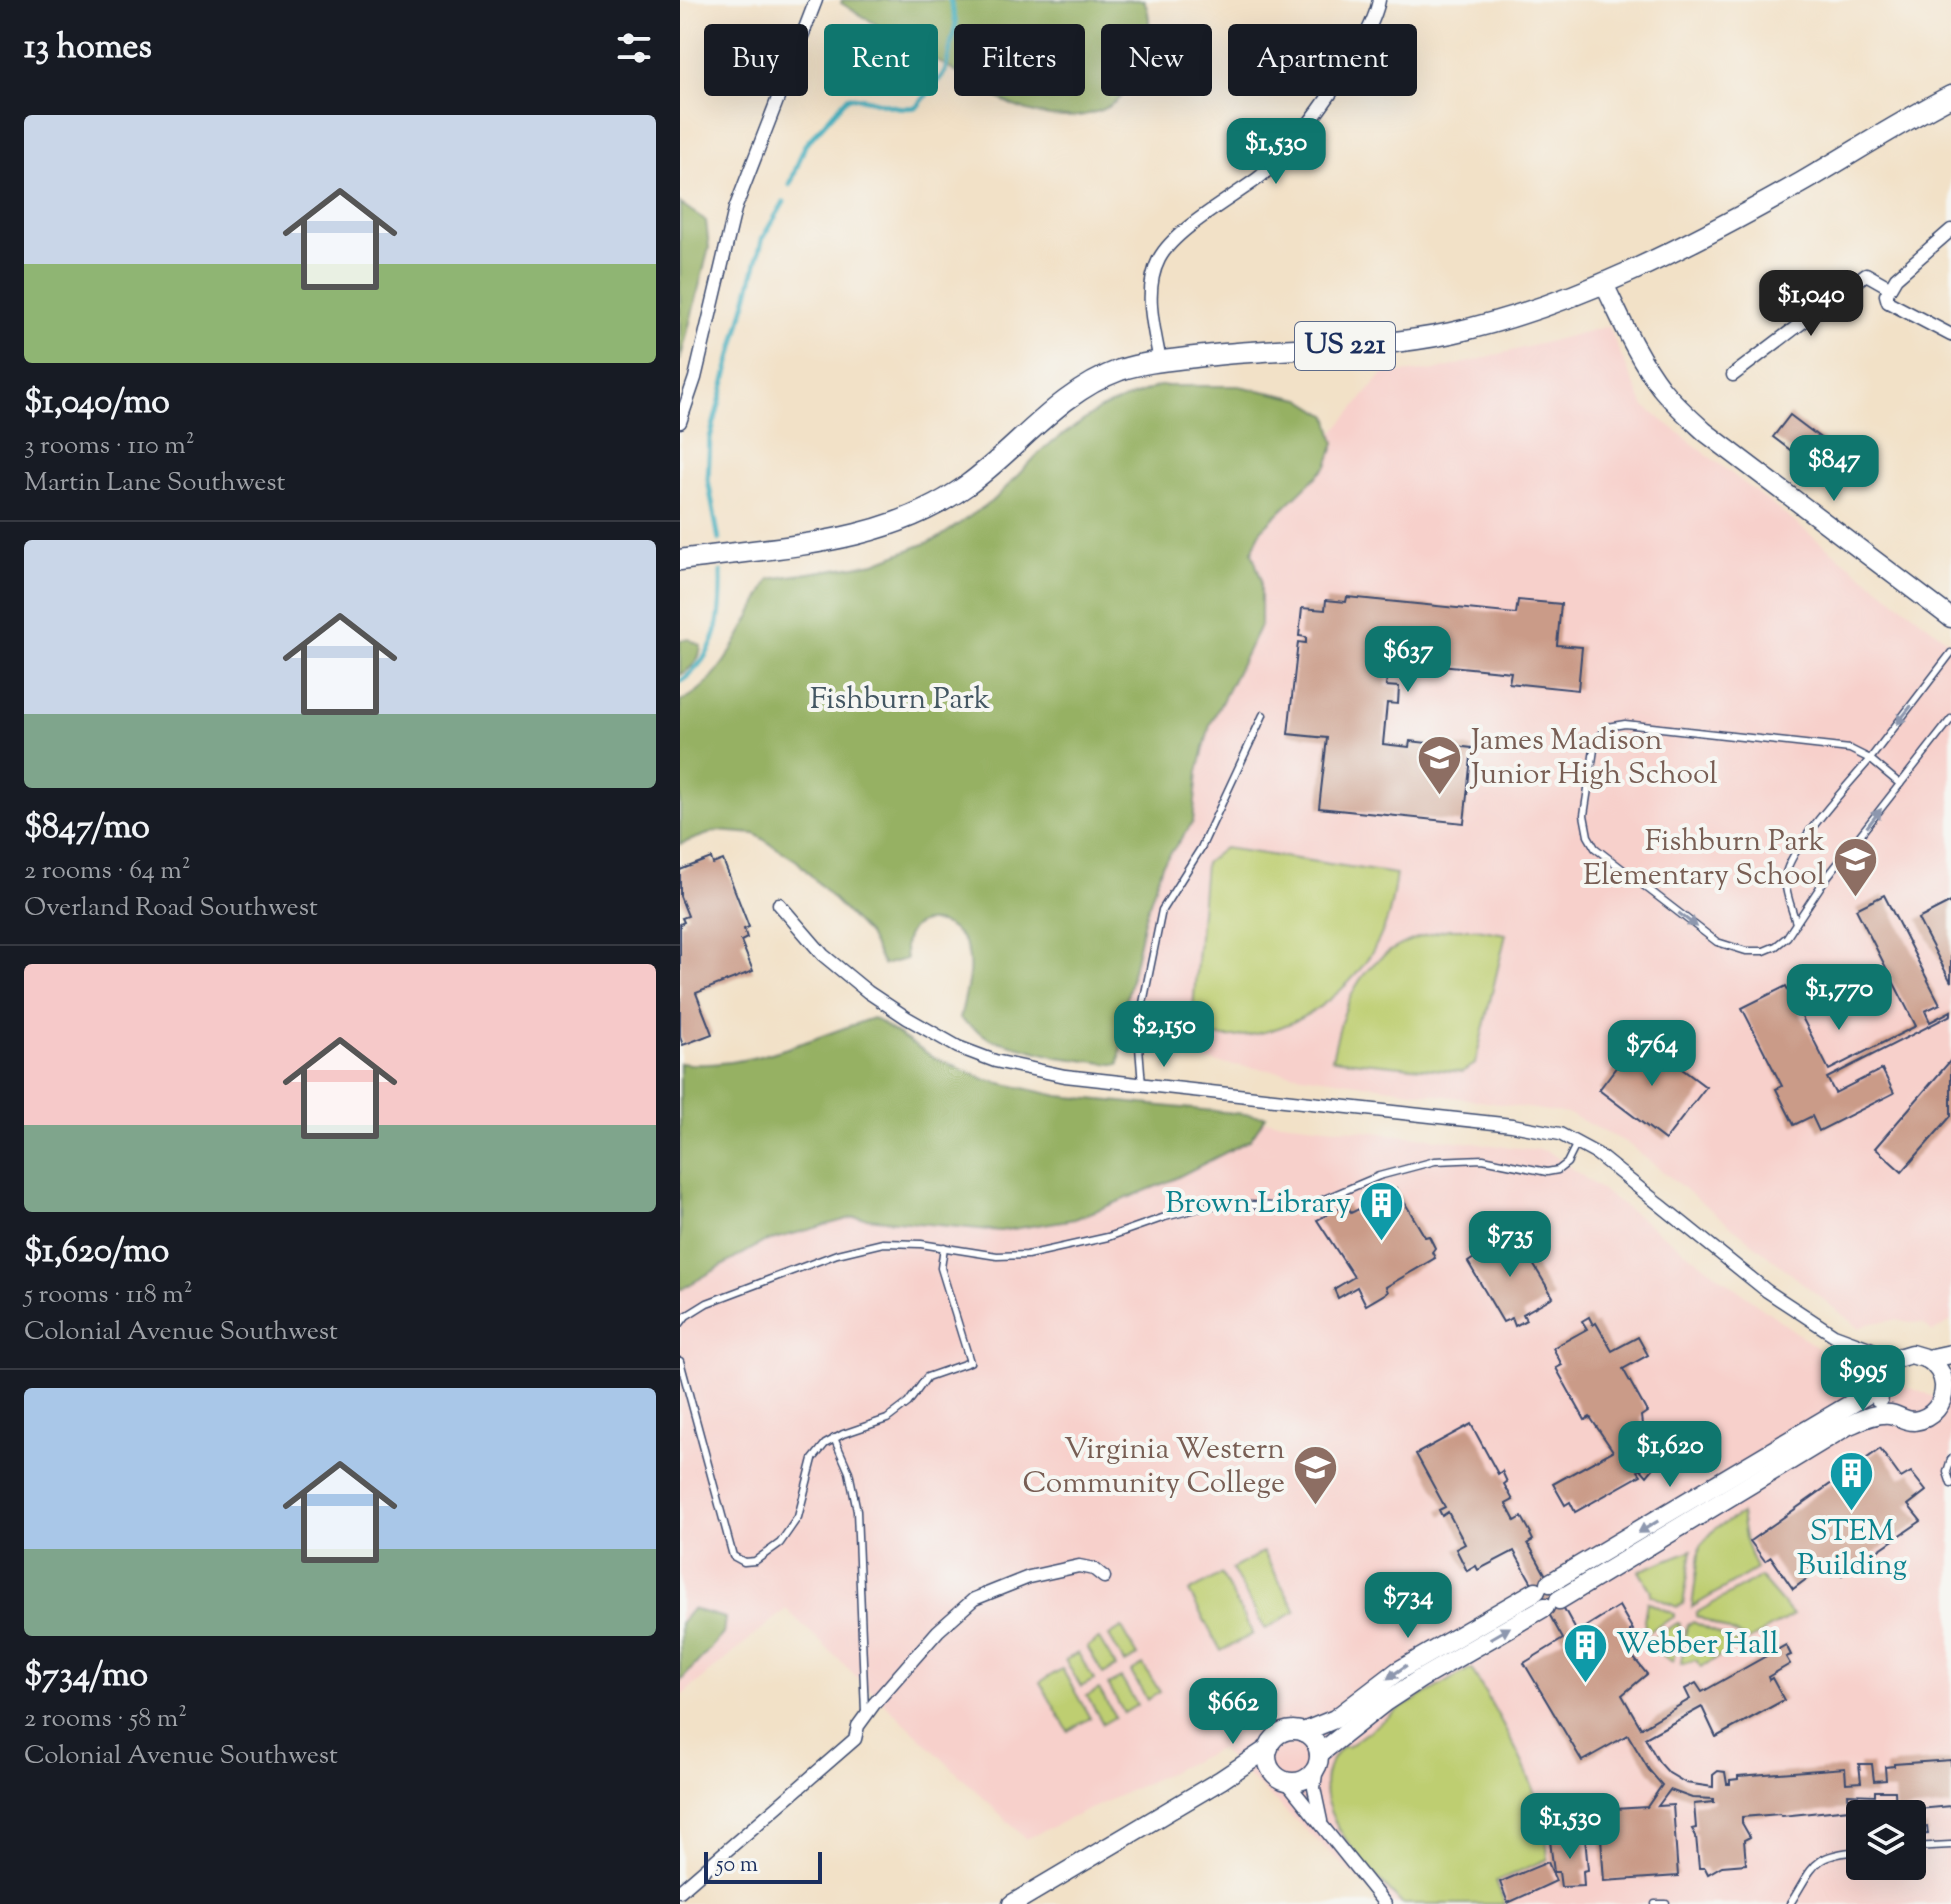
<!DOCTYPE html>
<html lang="en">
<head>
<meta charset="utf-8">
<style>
  :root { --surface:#171b24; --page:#20242c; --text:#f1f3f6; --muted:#9ea1a6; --line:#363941; --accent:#0f766e }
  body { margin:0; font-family:"Sorts Mill Goudy",serif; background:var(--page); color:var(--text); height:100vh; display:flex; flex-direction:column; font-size:30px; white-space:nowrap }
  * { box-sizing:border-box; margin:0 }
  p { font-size:26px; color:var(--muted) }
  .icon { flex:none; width:44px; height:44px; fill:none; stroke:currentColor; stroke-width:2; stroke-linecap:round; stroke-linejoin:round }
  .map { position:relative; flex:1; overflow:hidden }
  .side { display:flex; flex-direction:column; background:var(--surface); width:680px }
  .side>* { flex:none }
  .top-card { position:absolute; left:24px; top:24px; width:760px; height:72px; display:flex; gap:16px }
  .tools { position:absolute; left:1166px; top:1800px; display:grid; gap:16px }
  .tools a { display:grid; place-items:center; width:80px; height:80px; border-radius:8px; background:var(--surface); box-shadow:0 8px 32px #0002; font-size:40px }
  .scale { position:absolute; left:24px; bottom:20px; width:118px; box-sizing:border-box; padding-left:8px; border:4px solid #1b2f5e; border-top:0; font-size:22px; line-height:28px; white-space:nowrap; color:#1b2f5e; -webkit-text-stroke:6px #f6f6f2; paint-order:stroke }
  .price { position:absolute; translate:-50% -68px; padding:0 18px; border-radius:16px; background:var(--accent); color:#fff; font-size:26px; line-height:52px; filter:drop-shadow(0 2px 4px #0008) }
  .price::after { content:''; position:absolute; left:50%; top:48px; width:24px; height:18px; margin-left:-12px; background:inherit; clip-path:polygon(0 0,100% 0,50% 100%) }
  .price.on { background:#222; color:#fff }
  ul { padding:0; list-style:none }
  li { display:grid; align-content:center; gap:16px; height:424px; padding:0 24px }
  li+li { border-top:2px solid var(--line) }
  li span { display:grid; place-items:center; height:248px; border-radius:8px; color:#555 }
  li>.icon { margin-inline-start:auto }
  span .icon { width:144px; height:144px; fill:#fffc; stroke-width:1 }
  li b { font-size:34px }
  h2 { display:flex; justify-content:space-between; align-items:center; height:96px; padding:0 24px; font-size:34px }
  .chip { padding:0 28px; border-radius:8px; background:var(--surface); box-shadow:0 8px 32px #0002; font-size:28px; line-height:72px }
  .chip.on { background:var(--accent); color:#fff }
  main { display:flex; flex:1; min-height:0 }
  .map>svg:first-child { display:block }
</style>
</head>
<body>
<main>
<section class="side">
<h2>13 homes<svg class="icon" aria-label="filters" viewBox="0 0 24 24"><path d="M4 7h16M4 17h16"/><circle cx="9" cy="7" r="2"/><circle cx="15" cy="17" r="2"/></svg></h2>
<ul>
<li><span style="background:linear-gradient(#c9d6e8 60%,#8fb573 0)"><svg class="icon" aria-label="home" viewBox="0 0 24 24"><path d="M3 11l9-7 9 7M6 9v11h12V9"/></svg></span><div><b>$1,040/mo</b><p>3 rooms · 110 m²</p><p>Martin Lane Southwest</p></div></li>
<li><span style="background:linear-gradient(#c9d6e8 70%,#7fa58c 0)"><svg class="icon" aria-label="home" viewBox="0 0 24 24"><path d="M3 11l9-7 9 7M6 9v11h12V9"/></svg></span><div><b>$847/mo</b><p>2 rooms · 64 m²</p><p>Overland Road Southwest</p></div></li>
<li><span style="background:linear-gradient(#f6c9c9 65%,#7fa58c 0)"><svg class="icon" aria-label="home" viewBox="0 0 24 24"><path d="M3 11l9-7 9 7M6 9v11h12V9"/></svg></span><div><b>$1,620/mo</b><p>5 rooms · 118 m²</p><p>Colonial Avenue Southwest</p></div></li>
<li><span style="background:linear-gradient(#a9c7e8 65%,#7fa58c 0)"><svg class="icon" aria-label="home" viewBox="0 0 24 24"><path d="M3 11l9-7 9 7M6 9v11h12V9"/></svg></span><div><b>$734/mo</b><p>2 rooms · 58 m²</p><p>Colonial Avenue Southwest</p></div></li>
</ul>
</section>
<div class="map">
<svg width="1271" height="1904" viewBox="0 0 1271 1904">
  <rect width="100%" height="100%" fill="#f6f6f2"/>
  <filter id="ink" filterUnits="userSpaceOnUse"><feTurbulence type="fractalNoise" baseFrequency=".0125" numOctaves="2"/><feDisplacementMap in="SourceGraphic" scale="16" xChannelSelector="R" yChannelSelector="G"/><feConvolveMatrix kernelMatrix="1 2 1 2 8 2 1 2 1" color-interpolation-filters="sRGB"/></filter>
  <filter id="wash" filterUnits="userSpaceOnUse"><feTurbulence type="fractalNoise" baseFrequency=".006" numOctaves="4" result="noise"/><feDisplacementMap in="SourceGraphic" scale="32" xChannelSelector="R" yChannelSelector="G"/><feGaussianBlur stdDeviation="1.8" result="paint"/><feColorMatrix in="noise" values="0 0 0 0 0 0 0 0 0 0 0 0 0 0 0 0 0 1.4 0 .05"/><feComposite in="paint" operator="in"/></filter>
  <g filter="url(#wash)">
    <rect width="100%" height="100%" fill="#f2e1c7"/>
    <!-- built -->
    <g fill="#f7d0cb" fill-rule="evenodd">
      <path d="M928 326 964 406 1271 643V1321L1253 1332 1243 1324 1216 1320 1191 1323 1179 1328 947 1143 889 1114 444 1049 254 911 703 374 758 370Z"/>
      <path d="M499 1111 868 1151 1154 1360 1271 1403V1904H705L539 1749 346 1839 106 1609 0 1697V1278L88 1168ZM1180 1814H1232V1866H1180Z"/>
    </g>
    <!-- green -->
    <g fill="#bece71" stroke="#6c7e68" stroke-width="2">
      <path d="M544 848 716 874C714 888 712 903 708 917 687 983 623 1032 554 1037 540 1038 525 1035 511 1033L525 863Z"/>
      <path d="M769 929H797L826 934 795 1064 782 1072 652 1059C668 982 688 947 769 929Z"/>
      <path d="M1061 1514 1066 1544 1076 1569 1012 1607 1020 1546 1036 1528Z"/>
      <path d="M1012 1550 1003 1604 997 1607 970 1595 971 1591 959 1571Z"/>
      <path d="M583 1552 616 1611 585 1629 552 1569Z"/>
      <path d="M541 1574 573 1634 541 1651 509 1592Z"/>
      <path d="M1080 1577 1113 1615 1069 1640 1016 1616V1613Z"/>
      <path d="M967 1602 994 1614V1617L966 1633 964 1620Z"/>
      <path d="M1013 1622 1061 1644 1021 1667 1016 1660 1001 1664 1007 1625Z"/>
      <path d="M998 1623 1000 1624 993 1662 978 1653 968 1640Z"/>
      <path d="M442 1628 458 1656 445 1663 429 1636Z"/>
      <path d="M419 1639 436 1667 423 1674 407 1647Z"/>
      <path d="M398 1653 414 1680 401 1687 385 1660Z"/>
      <path d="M463 1665 480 1692 467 1700 451 1672Z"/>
      <path d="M791 1668C825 1729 864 1786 868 1859L816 1881 825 1904H722C687 1866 610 1797 663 1746L667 1747 716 1711Z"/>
      <path d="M382 1669 410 1718 388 1731 360 1682Z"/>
      <path d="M441 1678 457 1705 444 1713 428 1685Z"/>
      <path d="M419 1689 435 1717 423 1724 407 1696Z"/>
    </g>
    <!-- forest -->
    <g fill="#96b163" stroke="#587060" stroke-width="2">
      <path d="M162 0H464C475 24 467 54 456 76 433 123 377 124 334 106 309 95 284 77 261 63 227 43 194 23 161 3Z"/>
      <path d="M0 203 26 221 29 248 0 361Z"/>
      <path d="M479 386H559L621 399 648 416 655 443 647 466 581 530 572 552 581 579V624L530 725 518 772 513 822 482 865 464 920 446 1002 439 1065 377 1057 310 1039 280 1019C284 998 294 971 287 949 275 914 217 908 226 959L203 965 188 935 117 861 75 834 37 831 0 844V701C41 687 70 615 90 579L195 563 257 539 315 499 363 449 420 409Z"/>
      <path d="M9 639 21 646C20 661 12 668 0 675V640Z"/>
      <path d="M193 1018 253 1057 307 1080 379 1096 586 1116 570 1140 492 1180 395 1219 320 1231 175 1217 84 1242 0 1290V1063C66 1071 131 1038 193 1018Z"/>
      <path d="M12 1609 45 1618 43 1634 0 1682V1623Z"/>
    </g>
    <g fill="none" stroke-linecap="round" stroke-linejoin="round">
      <!-- stream -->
      <g stroke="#40aebd" stroke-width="5">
        <path d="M110 185 125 145 168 97C197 97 208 111 237 107L265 72 276 23 270 0"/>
        <path d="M39 540 28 480 30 438 83 237 104 202"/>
        <path d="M0 682C39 655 42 616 41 572"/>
      </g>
    </g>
    <g id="blocks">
      <!-- building -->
      <g fill="#ca9b88">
        <path d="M1110 415 1171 461 1154 483 1093 437Z"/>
        <path d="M667 597 836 614 838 600 881 604 877 645 902 647 898 690 829 683 831 672 709 660 706 686 719 687 718 704 707 703 703 744 729 747 730 741 792 748 784 823 639 808 647 738 608 734 618 642 626 643V637L619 636 622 608 645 610 646 600 666 602Z"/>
        <path d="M31 858 33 864 43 860 69 927 64 929 67 938 61 941 73 971 16 993 32 1034 3 1045 0 1037V924L4 922 2 918 8 916 0 896V870Z"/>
        <path d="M1204 895 1260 1004 1245 1011 1250 1022 1271 1011V1015L1147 1078 1155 1093 1202 1069 1214 1093 1139 1131 1132 1116 1114 1125 1096 1089 1102 1086 1062 1008 1106 986 1149 1070 1236 1026 1176 909Z"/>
        <path d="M1271 902V982L1238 919Z"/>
        <path d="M959 1037 1026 1087 985 1140 919 1090Z"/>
        <path d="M1271 1060V1116L1222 1172 1195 1148Z"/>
        <path d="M716 1188 745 1237 749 1236 755 1248 752 1252 755 1258 706 1287 708 1292 686 1305 677 1287 658 1298 654 1289 674 1277 637 1220 667 1204 671 1213 695 1201 693 1196 705 1189 708 1192Z"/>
        <path d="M834 1232 873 1297 843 1314 846 1320 835 1326 832 1318 823 1322 788 1262Z"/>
        <path d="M909 1317 913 1325 916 1323 932 1351 958 1337 968 1355 943 1369 967 1412 961 1416 963 1433 972 1451 981 1459 967 1476 961 1469 958 1471 961 1475 895 1512 890 1502 885 1505 873 1484 933 1451 910 1417 905 1420 876 1368 882 1365 873 1348 907 1329 902 1321Z"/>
        <path d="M791 1424 818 1474 822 1471 827 1482 824 1484 833 1500 826 1504 835 1521 842 1517 851 1533 850 1534 853 1540 848 1543 897 1632 939 1606 953 1630 950 1631 953 1657 967 1674 942 1695 961 1728 1010 1699 1005 1689 1016 1683 1022 1692 1106 1645 1111 1655 1106 1657 1110 1664 1088 1677 1089 1680 1092 1678 1104 1700 1036 1737 1022 1707 965 1738 979 1762 989 1773 1006 1783 1033 1787V1775L1038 1771 1045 1772 1047 1784H1050V1780L1058 1779V1776L1165 1768 1166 1783 1181 1782 1179 1764H1192L1194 1781 1206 1780 1205 1767 1214 1766V1764L1271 1760V1806L1216 1811 1215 1791H1195V1795L1168 1794 1169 1809 1102 1816 1100 1814 1062 1817V1823L1070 1837 1064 1840 1066 1864 1042 1866 1028 1874 1025 1868H1019L1016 1836 1012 1829 1016 1828 1014 1804 1034 1802V1799L1012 1798 990 1790 978 1806 993 1805 998 1876 924 1881 919 1810 967 1807 982 1785 969 1770 948 1735 902 1761 844 1663 883 1639 834 1551 798 1570 796 1566 787 1571 776 1549 785 1544 768 1512 762 1516 759 1510 765 1507 736 1454Z"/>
        <path d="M1200 1449 1221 1478 1231 1472 1246 1491 1228 1505 1241 1521 1162 1575 1152 1560 1113 1589 1091 1557 1085 1561 1070 1541Z"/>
        <path d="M1247 1826 1248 1834 1237 1835 1236 1827Z"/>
        <path d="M905 1837 908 1870 903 1871 904 1886 881 1887 879 1872H874L870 1841Z"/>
        <path d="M868 1862 876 1881 828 1903 820 1882Z"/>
      </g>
    </g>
  </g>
  <g filter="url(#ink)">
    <use href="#blocks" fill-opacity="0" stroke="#3b4a6e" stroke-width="2"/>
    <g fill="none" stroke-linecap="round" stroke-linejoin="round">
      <defs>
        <g id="lane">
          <path d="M1271 653 1190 759 1170 749 945 724 927 727 915 743 904 815 908 836 915 848 1037 942 1066 951H1084L1096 946 1107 937 1144 881 1271 719"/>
          <path d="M1116 923C1112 909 1106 895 1105 880 1104 853 1170 783 1190 759L1220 784"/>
          <path d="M462 1085 459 1047 461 1013 482 910 521 848 583 715"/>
          <path d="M0 1324 6 1316 27 1303 157 1254 203 1243 241 1244 317 1256 347 1255 428 1237 485 1217 528 1206 547 1204 618 1207 633 1204 699 1176 755 1161 803 1159 867 1172 878 1170 887 1163 897 1143"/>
          <path d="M0 1361 53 1556 64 1562 75 1561 100 1543 118 1517 133 1459 145 1444 163 1434 207 1419 228 1403 247 1377 290 1362 261 1268 264 1247"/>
          <path d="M154 1438 169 1472 177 1511 185 1712"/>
          <path d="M1271 1459 1267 1472 1271 1484"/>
          <path d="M1232 1847 1271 1845"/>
          <path d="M975 1904H986"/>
          <path d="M1110 1904C1135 1865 1131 1855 1180 1851"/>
        </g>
        <g id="street">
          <path d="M1271 230 1216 278 1206 295 1208 302 1271 335"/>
          <path d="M480 361C474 329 463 290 479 259 494 230 550 199 577 179 614 152 691 44 699 0"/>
          <path d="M1053 375 1186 274 1209 287"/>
          <path d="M0 422 15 378 55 209 136 0"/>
          <path d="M99 904 143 955 188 992 227 1018 278 1047 315 1061 385 1076 832 1125 880 1134 917 1154 1087 1291 1154 1335 1216 1358"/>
          <path d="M1159 1340 1198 1382"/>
          <path d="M637 1767 634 1788 641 1821"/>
          <path d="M607 1782 705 1904"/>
          <path d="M0 1891 175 1739 178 1726 194 1704 258 1631 294 1599 349 1577 399 1566 414 1569 424 1577"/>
        </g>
        <g id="secondary">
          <path d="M924 284C941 319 957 357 981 388 994 404 1010 418 1025 432L1271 618"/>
          <path d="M1199 1398V1378L1211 1360 1231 1354 1248 1359 1271 1354"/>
          <path d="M870 1583 1198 1388"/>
          <path d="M879 1600 1167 1426C1179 1421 1196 1412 1210 1414 1218 1415 1224 1421 1234 1421 1252 1419 1265 1403 1264 1385 1263 1374 1258 1366 1248 1359"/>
          <circle cx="613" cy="1756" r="26"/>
          <path d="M623 1732 655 1719 718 1671 856 1591"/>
          <path d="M639 1754 705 1702 740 1679 865 1607"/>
          <path d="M332 1904 541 1780 589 1748"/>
        </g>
        <path id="primary" d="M0 560C98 546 202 546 286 486 339 448 377 393 440 370 464 362 490 360 515 357 600 346 687 351 771 333 895 306 1011 245 1121 183 1171 154 1220 122 1271 96"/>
      </defs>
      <!-- lane casing -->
      <use href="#lane" stroke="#3b4a6e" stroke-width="9"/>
      <!-- street casing -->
      <use href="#street" stroke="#3b4a6e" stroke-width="15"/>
      <!-- secondary casing -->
      <use href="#secondary" stroke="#3b4a6e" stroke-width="21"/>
      <!-- primary casing -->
      <use href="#primary" stroke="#3b4a6e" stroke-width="23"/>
      <!-- lane -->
      <use href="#lane" stroke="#fff" stroke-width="6"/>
      <!-- street -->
      <use href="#street" stroke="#fff" stroke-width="12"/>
      <!-- secondary -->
      <use href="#secondary" stroke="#fff" stroke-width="18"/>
      <!-- primary -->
      <use href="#primary" stroke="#fff" stroke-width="20"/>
    </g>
    <!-- one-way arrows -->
    <defs><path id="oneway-solid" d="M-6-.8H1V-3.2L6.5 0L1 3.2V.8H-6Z" transform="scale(2)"/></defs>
    <g fill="#8d97ae">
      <use href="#oneway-solid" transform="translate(1224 715) rotate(128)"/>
      <use href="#oneway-solid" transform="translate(1194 818) rotate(-52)"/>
      <use href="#oneway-solid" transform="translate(1008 920) rotate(37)"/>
      <use href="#oneway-solid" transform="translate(968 1527) rotate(149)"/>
      <use href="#oneway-solid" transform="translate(820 1633) rotate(-30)"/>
      <use href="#oneway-solid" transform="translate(717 1672) rotate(145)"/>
    </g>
  </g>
  <!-- icons -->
  <defs>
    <symbol id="school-pin" viewBox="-11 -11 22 30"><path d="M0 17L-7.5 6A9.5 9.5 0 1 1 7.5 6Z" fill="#8d6e63" stroke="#f6f6f2"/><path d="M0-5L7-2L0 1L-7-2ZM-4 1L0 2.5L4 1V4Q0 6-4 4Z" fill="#fff"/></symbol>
    <symbol id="building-pin" viewBox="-11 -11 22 30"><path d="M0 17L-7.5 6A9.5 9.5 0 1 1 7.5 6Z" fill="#0f9aa8" stroke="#f6f6f2"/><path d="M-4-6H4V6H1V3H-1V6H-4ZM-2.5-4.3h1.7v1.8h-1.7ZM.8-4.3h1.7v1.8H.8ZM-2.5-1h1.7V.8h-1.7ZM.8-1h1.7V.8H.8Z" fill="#fff"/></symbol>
    <symbol id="university-pin" viewBox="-11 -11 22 30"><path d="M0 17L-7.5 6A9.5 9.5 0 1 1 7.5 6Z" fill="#8d6e63" stroke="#f6f6f2"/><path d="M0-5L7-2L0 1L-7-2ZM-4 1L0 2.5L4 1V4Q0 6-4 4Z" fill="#fff"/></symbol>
  </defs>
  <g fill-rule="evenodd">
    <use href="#school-pin" x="734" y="732" width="51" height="69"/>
    <use href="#school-pin" x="1150" y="834" width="51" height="69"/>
    <use href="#building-pin" x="676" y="1178" width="51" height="69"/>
    <use href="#university-pin" x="610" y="1442" width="51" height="69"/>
    <use href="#building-pin" x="1146" y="1448" width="51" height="69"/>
    <use href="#building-pin" x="880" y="1620" width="51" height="69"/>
  </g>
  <g text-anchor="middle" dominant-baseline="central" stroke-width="8" stroke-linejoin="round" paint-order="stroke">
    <!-- shield labels -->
    <rect fill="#f6f6f2" stroke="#5d6b8a" stroke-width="2" x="615" y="322" width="100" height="48" rx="6"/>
    <g font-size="28" font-weight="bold" fill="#1b2f5e">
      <text x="665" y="346">US 221</text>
    </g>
    <!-- park labels -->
    <g font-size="30" fill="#445763" stroke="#f6f6f2">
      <text x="220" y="700">Fishburn Park</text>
    </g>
    <!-- education labels -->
    <g font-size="30" fill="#785e54" stroke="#f6f6f2" text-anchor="end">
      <text x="791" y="741" text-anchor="start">James Madison<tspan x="791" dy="34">Junior High School</tspan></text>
      <text x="1145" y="842">Fishburn Park<tspan x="1145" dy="34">Elementary School</tspan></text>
      <text x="605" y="1450">Virginia Western<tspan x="605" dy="34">Community College</tspan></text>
    </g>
    <!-- culture labels -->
    <g font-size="30" fill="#0d838f" stroke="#f6f6f2" text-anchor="end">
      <text x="671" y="1204">Brown Library</text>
      <text x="1172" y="1532" text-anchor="middle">STEM<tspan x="1172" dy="34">Building</tspan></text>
      <text x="936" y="1645" text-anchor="start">Webber Hall</text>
    </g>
  </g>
</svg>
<div class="tools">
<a><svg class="icon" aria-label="layers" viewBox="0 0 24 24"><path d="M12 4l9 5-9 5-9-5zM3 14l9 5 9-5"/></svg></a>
</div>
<div class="scale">50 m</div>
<b class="price" style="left:596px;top:186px">$1,530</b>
<b class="price on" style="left:1131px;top:338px">$1,040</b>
<b class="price" style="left:1154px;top:503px">$847</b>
<b class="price" style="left:728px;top:694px">$637</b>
<b class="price" style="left:1159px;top:1032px">$1,770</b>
<b class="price" style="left:484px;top:1069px">$2,150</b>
<b class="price" style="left:972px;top:1088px">$764</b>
<b class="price" style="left:830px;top:1279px">$735</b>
<b class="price" style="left:1183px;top:1413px">$995</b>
<b class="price" style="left:990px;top:1489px">$1,620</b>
<b class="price" style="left:728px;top:1640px">$734</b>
<b class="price" style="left:553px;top:1746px">$662</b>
<b class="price" style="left:890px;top:1861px">$1,530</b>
<div class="top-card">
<a class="chip">Buy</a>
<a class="chip on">Rent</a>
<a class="chip">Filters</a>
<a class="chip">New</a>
<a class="chip">Apartment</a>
</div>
</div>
</main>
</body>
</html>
